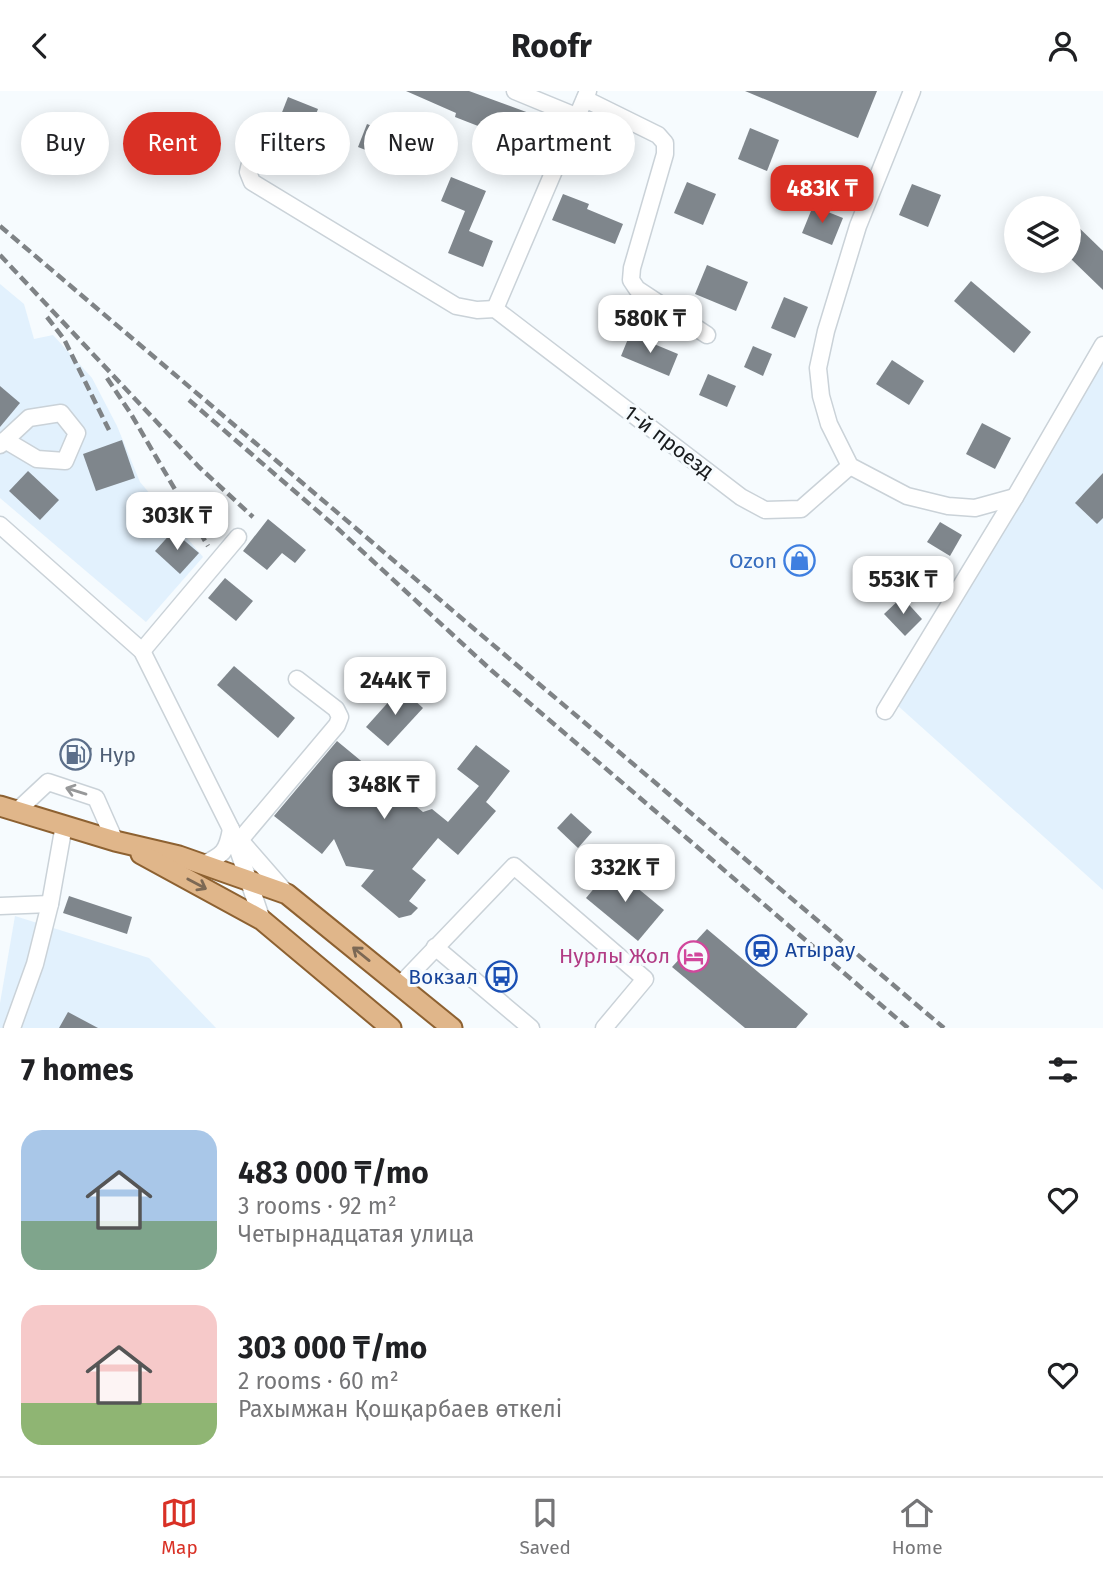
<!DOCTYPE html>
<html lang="en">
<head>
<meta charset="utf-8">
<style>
  :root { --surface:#fff; --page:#f2f2f2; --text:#202124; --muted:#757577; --line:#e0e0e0; --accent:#d93025 }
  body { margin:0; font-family:"Fira Sans",sans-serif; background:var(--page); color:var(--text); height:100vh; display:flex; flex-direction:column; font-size:26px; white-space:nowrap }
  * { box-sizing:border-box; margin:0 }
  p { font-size:23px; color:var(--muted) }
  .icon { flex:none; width:38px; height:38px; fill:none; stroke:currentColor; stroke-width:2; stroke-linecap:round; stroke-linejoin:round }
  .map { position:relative; height:937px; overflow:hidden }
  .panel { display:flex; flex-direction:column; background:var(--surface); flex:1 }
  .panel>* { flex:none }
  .hud { position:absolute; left:21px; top:21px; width:700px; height:63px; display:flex; gap:14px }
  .fabs { position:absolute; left:1004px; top:105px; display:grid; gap:14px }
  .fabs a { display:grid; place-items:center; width:77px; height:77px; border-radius:50%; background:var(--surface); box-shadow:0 4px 18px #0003; font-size:35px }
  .price { position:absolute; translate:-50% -60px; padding:0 16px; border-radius:14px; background:#fff; color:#222; font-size:23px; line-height:46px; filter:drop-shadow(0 2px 4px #0008) }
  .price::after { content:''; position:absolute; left:50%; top:42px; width:21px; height:16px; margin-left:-10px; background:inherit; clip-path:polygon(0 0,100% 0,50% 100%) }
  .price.current { background:var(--accent); color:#fff }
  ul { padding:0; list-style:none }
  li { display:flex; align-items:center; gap:21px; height:175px; padding:0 21px }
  li span { display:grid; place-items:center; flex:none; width:196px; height:140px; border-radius:21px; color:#555 }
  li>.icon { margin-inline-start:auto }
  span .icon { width:84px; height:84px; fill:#fffc; stroke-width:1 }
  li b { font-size:30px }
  h2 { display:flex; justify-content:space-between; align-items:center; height:84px; padding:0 21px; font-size:30px }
  .tag { padding:0 24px; border-radius:32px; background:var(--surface); box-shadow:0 4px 18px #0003; font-size:24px; line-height:63px }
  .tag.current { background:var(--accent); color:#fff }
  header { display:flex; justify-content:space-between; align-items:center; height:91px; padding:0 21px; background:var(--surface); font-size:32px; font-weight:700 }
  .dock { display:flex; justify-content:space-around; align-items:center; height:98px; border-top:2px solid var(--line); background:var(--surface); font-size:19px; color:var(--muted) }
  .dock a { display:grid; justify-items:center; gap:4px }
  .dock .current { color:var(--accent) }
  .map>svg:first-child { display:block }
</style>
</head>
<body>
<header><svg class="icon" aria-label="back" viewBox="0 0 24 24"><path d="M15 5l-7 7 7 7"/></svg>Roofr<svg class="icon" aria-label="person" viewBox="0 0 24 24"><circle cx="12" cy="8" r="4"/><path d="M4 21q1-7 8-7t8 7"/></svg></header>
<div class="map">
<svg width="1103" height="937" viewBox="0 0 1103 937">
  <rect width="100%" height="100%" fill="#f6fbfe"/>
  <!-- built -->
  <g fill="#e2f1fd">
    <path d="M0 193 24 213 34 248 53 244 92 287 117 335 140 391 203 466 146 531 0 407Z"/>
    <path d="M1103 266V799L897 614Z"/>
    <path d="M15 825 149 867 216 937H0V912Z"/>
  </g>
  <!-- building -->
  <g fill="#7f868c">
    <path d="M406 0H469L548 29 537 58 455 26 456 22Z"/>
    <path d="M745 0H877L858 47Z"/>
    <path d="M288 6 318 18 309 42 279 29Z"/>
    <path d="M598 27 628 41 615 72 585 59Z"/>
    <path d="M367 33 397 45 388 68 358 56Z"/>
    <path d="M750 37 779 49 767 80 738 68Z"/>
    <path d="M451 86 486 100 469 140 493 150 483 176 448 162 465 120 441 110Z"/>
    <path d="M687 91 716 103 703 134 674 122Z"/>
    <path d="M912 93 941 104 928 136 899 124Z"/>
    <path d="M563 103 589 113 587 118 623 133 615 153 552 129Z"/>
    <path d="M813 115 843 127 832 154 802 142Z"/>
    <path d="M1069 127 1103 160V199L1069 166Z"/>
    <path d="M707 174 748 191 736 220 695 203Z"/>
    <path d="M971 190 1031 241 1014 262 954 210Z"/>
    <path d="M784 206 808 216 795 247 771 237Z"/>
    <path d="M630 243 678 263 669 285 621 265Z"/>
    <path d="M753 255 772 263 763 285 744 276Z"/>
    <path d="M892 269 924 290 909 314 876 293Z"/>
    <path d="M708 283 736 295 727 316 699 304Z"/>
    <path d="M0 295 20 312 0 336Z"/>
    <path d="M982 332 1011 347 995 378 966 363Z"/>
    <path d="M122 349 135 387 96 400 83 363Z"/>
    <path d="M28 380 59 409 40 429 9 400Z"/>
    <path d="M1103 382V427L1097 433 1075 412Z"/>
    <path d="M268 428 306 459 295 472 282 462 267 479 243 460Z"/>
    <path d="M940 431 962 444 950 465 927 451Z"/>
    <path d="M173 440 199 462 180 483 155 460Z"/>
    <path d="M225 487 253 510 236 530 208 507Z"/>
    <path d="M902 506 922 528 905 545 884 523Z"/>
    <path d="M234 575 295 627 278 647 217 594Z"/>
    <path d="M401 597 423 617 388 655 366 636Z"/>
    <path d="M337 650 423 721 432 718 448 731 479 695 457 678 476 654 510 680 486 711 496 720 458 764 438 747 412 778 426 789 409 810 418 817 411 824 399 827 361 795 374 779 346 775 334 748 322 763 274 725Z"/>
    <path d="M74 652 92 657 88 671 70 666Z"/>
    <path d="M571 722 592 741 578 757 557 737Z"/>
    <path d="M612 776 664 819 638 850 586 807Z"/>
    <path d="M69 805 132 826 127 843 63 822Z"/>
    <path d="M707 838 808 923 796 937H745L672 876Z"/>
    <path d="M68 921 98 937H59Z"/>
  </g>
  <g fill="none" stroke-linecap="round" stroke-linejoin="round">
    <defs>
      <g id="minor">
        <path d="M515 0 578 26"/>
        <path d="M912 0 858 135 826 240 818 277 821 305 829 333 850 375 907 405 948 415 975 417 1015 406"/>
        <path d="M585 8 658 44 665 52V63L632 177 631 189 637 198 707 244"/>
        <path d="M253 60 248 81 252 91 456 215 477 219 495 218"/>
        <path d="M495 218 741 406 765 419 801 418 850 375"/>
        <path d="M495 218 588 0"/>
        <path d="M0 354 29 327 61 322 77 342 65 370 37 368 5 349"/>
        <path d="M0 434 142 560 231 738 262 829"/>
        <path d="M142 560 238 446"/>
        <path d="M885 620 1015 406 1103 254"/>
        <path d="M18 719 48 691 96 707 115 750"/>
        <path d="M239 748 287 803"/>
        <path d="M240 749 337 634 340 626 336 618 297 588"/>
        <path d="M202 774C223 764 227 761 231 738"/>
        <path d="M0 815 50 813"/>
        <path d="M435 856 531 937"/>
        <path d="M400 894 514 775 645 888 604 937"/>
        <path d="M12 937 35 873 50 813 64 734"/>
      </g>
      <g id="major">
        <path d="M0 715 115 750 179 765 287 803 452 937"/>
        <path d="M141 763 262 829 391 937"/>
      </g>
    </defs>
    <!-- minor casing -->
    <use href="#minor" stroke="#cad2d8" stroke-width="19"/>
    <!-- major casing -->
    <use href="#major" stroke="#8d6131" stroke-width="23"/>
    <!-- minor -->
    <use href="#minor" stroke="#fff" stroke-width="16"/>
    <!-- major -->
    <use href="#major" stroke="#e0b68a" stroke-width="19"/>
    <!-- rail -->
    <g stroke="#7f8386" stroke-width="4.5" stroke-dasharray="10 5" stroke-linecap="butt">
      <path d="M0 135 944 937"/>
      <path d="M0 164 199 376 253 426"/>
      <path d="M47 226 64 248 109 339"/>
      <path d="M107 287 131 323 208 455"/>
      <path d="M189 309 336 436 491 579 908 937"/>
    </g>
  </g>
  <!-- one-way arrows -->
  <defs><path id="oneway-shaft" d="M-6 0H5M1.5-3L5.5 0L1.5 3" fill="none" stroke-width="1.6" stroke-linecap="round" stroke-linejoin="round" transform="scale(1.75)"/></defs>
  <use stroke="#979899" href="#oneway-shaft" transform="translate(76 700) rotate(-163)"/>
  <g stroke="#7c6854">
    <use href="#oneway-shaft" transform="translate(197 793) rotate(28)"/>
    <use href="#oneway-shaft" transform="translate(361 863) rotate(-141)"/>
  </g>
  <!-- icons -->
  <defs>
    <symbol id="shop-ring" viewBox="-11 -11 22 22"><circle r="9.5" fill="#f6fbfe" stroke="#3f7fe0" stroke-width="1.5"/><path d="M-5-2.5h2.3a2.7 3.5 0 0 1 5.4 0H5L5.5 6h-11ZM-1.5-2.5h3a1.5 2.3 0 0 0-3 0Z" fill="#3f7fe0"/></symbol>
    <symbol id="fuel-ring" viewBox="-11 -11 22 22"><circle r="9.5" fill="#f6fbfe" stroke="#5c6f8a" stroke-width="1.5"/><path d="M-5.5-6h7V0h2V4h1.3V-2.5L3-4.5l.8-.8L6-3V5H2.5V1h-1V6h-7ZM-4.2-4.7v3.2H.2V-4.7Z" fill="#5c6f8a"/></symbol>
    <symbol id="station-ring" viewBox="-11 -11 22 22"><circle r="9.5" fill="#f6fbfe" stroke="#1a4fb4" stroke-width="1.5"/><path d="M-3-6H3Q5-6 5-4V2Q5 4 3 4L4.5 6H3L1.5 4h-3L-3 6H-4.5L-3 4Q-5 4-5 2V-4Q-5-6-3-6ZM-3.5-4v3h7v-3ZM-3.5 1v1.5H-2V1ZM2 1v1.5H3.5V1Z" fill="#1a4fb4"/></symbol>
    <symbol id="hotel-ring" viewBox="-11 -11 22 22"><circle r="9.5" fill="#f6fbfe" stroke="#d1479c" stroke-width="1.5"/><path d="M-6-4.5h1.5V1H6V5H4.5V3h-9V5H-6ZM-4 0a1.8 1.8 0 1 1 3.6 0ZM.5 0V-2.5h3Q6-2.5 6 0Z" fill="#d1479c"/></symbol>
    <symbol id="bus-ring" viewBox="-11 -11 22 22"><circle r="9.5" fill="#f6fbfe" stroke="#1a4fb4" stroke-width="1.5"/><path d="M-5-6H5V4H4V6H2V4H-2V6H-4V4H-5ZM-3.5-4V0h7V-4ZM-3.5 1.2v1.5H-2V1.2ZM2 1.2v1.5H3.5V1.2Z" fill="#1a4fb4"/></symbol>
  </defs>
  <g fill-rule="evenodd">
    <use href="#shop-ring" x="782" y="452" width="35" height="35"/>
    <use href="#fuel-ring" x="58" y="646" width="35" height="35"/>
    <use href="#station-ring" x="744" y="842" width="35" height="35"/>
    <use href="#hotel-ring" x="676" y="848" width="35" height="35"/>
    <use href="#bus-ring" x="484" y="868" width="35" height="35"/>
  </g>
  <g text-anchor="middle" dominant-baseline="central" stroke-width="6" stroke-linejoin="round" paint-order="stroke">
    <!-- street labels -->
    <g font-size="21" fill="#181b1d" stroke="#f6fbfe">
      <text transform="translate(669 351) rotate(37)">1-й проезд</text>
    </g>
    <!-- shop labels -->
    <g font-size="21" fill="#366cbe" stroke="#f6fbfe" text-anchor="end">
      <text x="777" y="470">Ozon</text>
    </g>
    <!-- service labels -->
    <g font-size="21" fill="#4e5e75" stroke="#f6fbfe" text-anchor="start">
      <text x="99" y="664">Нур</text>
    </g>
    <!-- transit labels -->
    <g font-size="21" fill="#164399" stroke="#f6fbfe" text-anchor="start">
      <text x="785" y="859">Атырау</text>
      <text x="478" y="886" text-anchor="end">Вокзал</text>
    </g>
    <!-- hotel labels -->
    <g font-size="21" fill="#b23c85" stroke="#f6fbfe" text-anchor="end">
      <text x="670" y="865">Нурлы Жол</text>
    </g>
  </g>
</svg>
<div class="fabs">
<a><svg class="icon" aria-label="layers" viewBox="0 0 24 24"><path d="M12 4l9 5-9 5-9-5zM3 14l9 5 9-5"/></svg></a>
</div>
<b class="price current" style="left:822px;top:134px">483K ₸</b>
<b class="price" style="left:650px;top:264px">580K ₸</b>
<b class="price" style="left:177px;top:461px">303K ₸</b>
<b class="price" style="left:903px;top:525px">553K ₸</b>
<b class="price" style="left:395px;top:626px">244K ₸</b>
<b class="price" style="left:384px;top:730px">348K ₸</b>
<b class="price" style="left:625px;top:813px">332K ₸</b>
<div class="hud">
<a class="tag">Buy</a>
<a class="tag current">Rent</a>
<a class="tag">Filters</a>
<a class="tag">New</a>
<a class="tag">Apartment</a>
</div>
</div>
<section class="panel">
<h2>7 homes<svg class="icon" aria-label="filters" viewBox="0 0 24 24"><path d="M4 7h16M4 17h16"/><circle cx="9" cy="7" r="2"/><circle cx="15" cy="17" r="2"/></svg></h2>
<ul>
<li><span style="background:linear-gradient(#a9c7e8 65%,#7fa58c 0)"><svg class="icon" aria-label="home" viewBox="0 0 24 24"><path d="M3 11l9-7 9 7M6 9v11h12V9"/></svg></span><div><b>483 000 ₸/mo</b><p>3 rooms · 92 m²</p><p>Четырнадцатая улица</p></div><svg class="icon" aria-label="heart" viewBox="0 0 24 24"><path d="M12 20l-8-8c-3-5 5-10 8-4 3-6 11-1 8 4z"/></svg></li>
<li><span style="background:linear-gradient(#f6c9c9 70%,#8fb573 0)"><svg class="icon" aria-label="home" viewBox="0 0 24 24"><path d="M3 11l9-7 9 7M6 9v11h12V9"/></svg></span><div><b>303 000 ₸/mo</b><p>2 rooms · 60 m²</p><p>Рахымжан Қошқарбаев өткелі</p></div><svg class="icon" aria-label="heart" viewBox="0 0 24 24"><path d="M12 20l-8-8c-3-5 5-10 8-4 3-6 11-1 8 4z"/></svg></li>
</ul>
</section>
<nav class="dock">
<a class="current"><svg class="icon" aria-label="map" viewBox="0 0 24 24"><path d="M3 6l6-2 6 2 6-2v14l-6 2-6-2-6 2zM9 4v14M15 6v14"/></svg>Map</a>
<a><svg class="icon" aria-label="saved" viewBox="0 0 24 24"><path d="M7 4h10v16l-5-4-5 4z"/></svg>Saved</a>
<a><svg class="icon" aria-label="home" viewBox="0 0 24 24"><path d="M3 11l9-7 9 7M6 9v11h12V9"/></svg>Home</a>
</nav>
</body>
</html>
